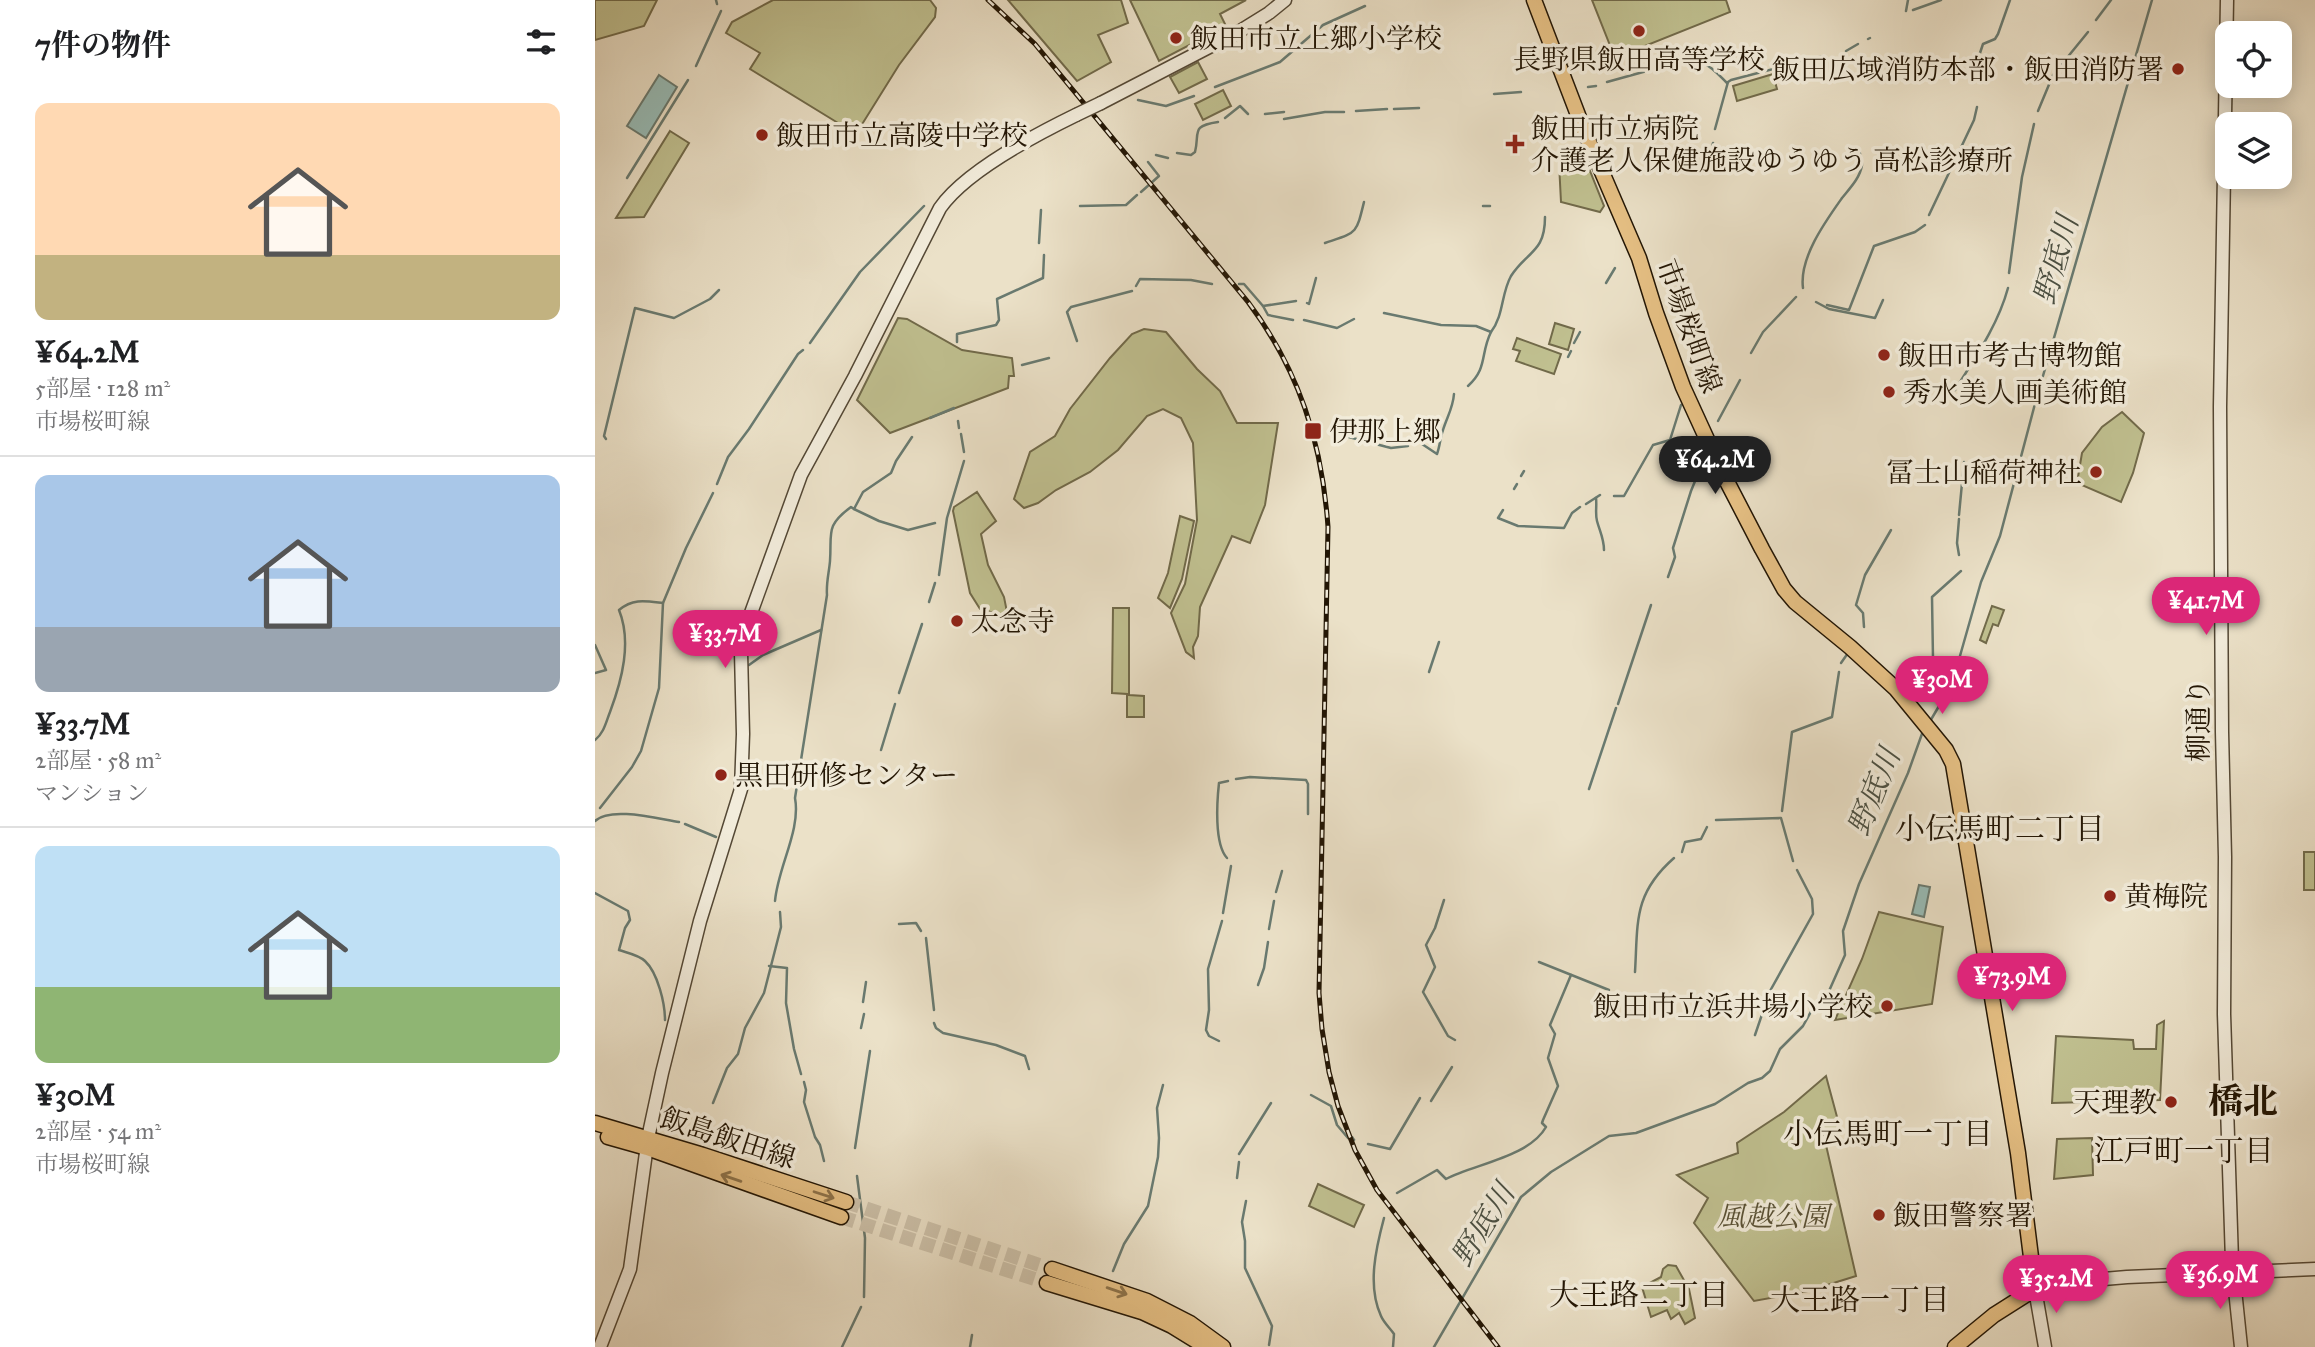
<!DOCTYPE html>
<html lang="ja">
<head>
<meta charset="utf-8">
<style>
  :root { --surface:#fff; --page:#f6f6f6; --text:#202124; --muted:#757577; --line:#e0e0e0; --accent:#db2777 }
  body { margin:0; font-family:"IM FELL Great Primer","Noto Serif JP",serif; background:var(--page); color:var(--text); height:100vh; display:flex; flex-direction:column; font-size:26px; white-space:nowrap }
  * { box-sizing:border-box; margin:0 }
  p { font-size:23px; color:var(--muted) }
  .icon { flex:none; width:38px; height:38px; fill:none; stroke:currentColor; stroke-width:2; stroke-linecap:round; stroke-linejoin:round }
  .map { position:relative; flex:1; overflow:hidden }
  .side { display:flex; flex-direction:column; background:var(--surface); width:595px }
  .side>* { flex:none }
  .tools { position:absolute; left:1620px; top:21px; display:grid; gap:14px }
  .tools a { display:grid; place-items:center; width:77px; height:77px; border-radius:14px; background:var(--surface); box-shadow:0 4px 18px #0003; font-size:35px }
  .price { position:absolute; translate:-50% -60px; padding:0 16px; border-radius:24px; background:var(--accent); color:#fff; font-size:23px; line-height:46px; filter:drop-shadow(0 2px 4px #0008) }
  .price::after { content:''; position:absolute; left:50%; top:42px; width:21px; height:16px; margin-left:-10px; background:inherit; clip-path:polygon(0 0,100% 0,50% 100%) }
  .price.on { background:#222; color:#fff }
  ul { padding:0; list-style:none }
  li { display:grid; align-content:center; gap:14px; height:371px; padding:0 35px }
  li+li { border-top:2px solid var(--line) }
  li span { display:grid; place-items:center; height:217px; border-radius:14px; color:#555 }
  li>.icon { margin-inline-start:auto }
  span .icon { width:126px; height:126px; fill:#fffc; stroke-width:1 }
  li b { font-size:30px }
  h2 { display:flex; justify-content:space-between; align-items:center; height:84px; padding:0 35px; font-size:30px }
  main { display:flex; flex:1; min-height:0 }
  .map>svg:first-child { display:block }
</style>
</head>
<body>
<main>
<section class="side">
<h2>7件の物件<svg class="icon" aria-label="filters" viewBox="0 0 24 24"><path d="M4 7h16M4 17h16"/><circle cx="9" cy="7" r="2"/><circle cx="15" cy="17" r="2"/></svg></h2>
<ul>
<li><span style="background:linear-gradient(#ffd9b3 70%,#c2b280 0)"><svg class="icon" aria-label="home" viewBox="0 0 24 24"><path d="M3 11l9-7 9 7M6 9v11h12V9"/></svg></span><div><b>¥64.2M</b><p>5部屋 · 128 m²</p><p>市場桜町線</p></div></li>
<li><span style="background:linear-gradient(#a9c7e8 70%,#9aa5b1 0)"><svg class="icon" aria-label="home" viewBox="0 0 24 24"><path d="M3 11l9-7 9 7M6 9v11h12V9"/></svg></span><div><b>¥33.7M</b><p>2部屋 · 58 m²</p><p>マンション</p></div></li>
<li><span style="background:linear-gradient(#bfe0f5 65%,#8fb573 0)"><svg class="icon" aria-label="home" viewBox="0 0 24 24"><path d="M3 11l9-7 9 7M6 9v11h12V9"/></svg></span><div><b>¥30M</b><p>2部屋 · 54 m²</p><p>市場桜町線</p></div></li>
</ul>
</section>
<div class="map">
<svg width="1720" height="1347" viewBox="0 0 1720 1347">
  <rect width="100%" height="100%" fill="#ebe1c8"/>
  <filter id="stains"><feTurbulence type="fractalNoise" baseFrequency=".00286" numOctaves="4"/><feColorMatrix values="0 0 0 0 .2 0 0 0 0 .09 0 0 0 0 .02 0 0 0 .5 -.17"/></filter>
  <radialGradient id="worn" r=".72"><stop offset=".6" stop-color="#630" stop-opacity="0"/><stop offset="1" stop-color="#630" stop-opacity=".3"/></radialGradient>
  <!-- green -->
  <g fill="#c0c090" stroke="#716a4a" stroke-width="2">
    <path d="M0 0H62L49 26 0 40Z"/>
    <path d="M178 0H335L341 8 340 17 304 65 261 134 155 69 165 53 131 33 137 22Z"/>
    <path d="M413 0H526L533 23 503 35 516 62 482 81Z"/>
    <path d="M535 0H651L625 14 631 26 564 61Z"/>
    <path d="M997 0H1131L1135 12 1020 58Z"/>
    <path d="M603 62 612 79 584 93 575 77Z"/>
    <path d="M1178 74 1182 89 1142 101 1138 86Z"/>
    <path d="M628 90 636 106 608 120 600 104Z"/>
    <path d="M75 131 94 143 49 217 21 218Z"/>
    <path d="M989 156 1009 206 1005 212 966 202 964 163 976 162Z"/>
    <path d="M303 318 312 319 367 350 417 358 419 376H414L413 388 295 433 262 400Z"/>
    <path d="M960 323 979 329 973 350 954 344Z"/>
    <path d="M549 329 571 332 602 369 625 391 642 423H683L670 505 655 543 637 536 605 607 603 636 598 647 599 658 591 652 576 613 590 584 602 520 598 443 586 418 568 409 552 416 523 450 495 472 461 490 443 503 429 508 419 499 435 452 460 436 475 409 515 358 537 334Z"/>
    <path d="M922 338 966 354 959 374 921 361 925 351 918 349Z"/>
    <path d="M1527 412 1549 433 1538 473 1526 502 1482 483 1487 453 1507 427Z"/>
    <path d="M382 492 401 521 386 534 393 565 409 597 413 617 385 609 375 593 358 511 359 507Z"/>
    <path d="M585 516 599 521 587 579 575 608 563 598 573 573Z"/>
    <path d="M1397 606 1409 610 1403 626 1398 624 1391 643 1385 640Z"/>
    <path d="M518 608H534V695L549 696V717H532V694L517 693Z"/>
    <rect x="1709" y="852" width="11" height="38"/>
    <path d="M1284 912 1348 927 1337 1004 1240 1020 1267 959Z"/>
    <path d="M1569 1021 1565 1100 1457 1103 1461 1036 1538 1040 1539 1049H1561L1562 1025Z"/>
    <path d="M1231 1076 1245 1128 1228 1132 1261 1276 1213 1291 1159 1301 1099 1223 1113 1198 1082 1175 1143 1153 1142 1143 1189 1112Z"/>
    <path d="M1497 1138 1498 1175 1459 1179 1462 1139Z"/>
    <path d="M723 1184 769 1205 759 1227 714 1206Z"/>
    <path d="M1073 1265 1081 1266 1094 1289 1100 1318 1090 1324 1084 1313 1076 1319 1072 1310 1056 1317 1047 1287 1066 1277 1068 1269Z"/>
  </g>
  <!-- water -->
  <g fill="#98bdb8" stroke="#697a70" stroke-width="2">
    <path d="M64 75 82 87 51 138 32 126Z"/>
    <path d="M1324 885 1335 887 1329 917 1317 914Z"/>
  </g>
  <g fill="none" stroke-linecap="round" stroke-linejoin="round">
    <!-- stream -->
    <g stroke="#697a70" stroke-width="2.5">
      <path d="M121 0 122 4"/>
      <path d="M1318 10 1346 0"/>
      <path d="M1311 11 1313 0"/>
      <path d="M1501 20 1516 0"/>
      <path d="M1273 39 1275 38"/>
      <path d="M1251 51 1263 44"/>
      <path d="M1085 62C1111 59 1115 66 1132 83"/>
      <path d="M1381 65 1388 44 1400 39 1403 34 1415 0"/>
      <path d="M101 66 126 11"/>
      <path d="M1012 82 1077 64"/>
      <path d="M620 87 685 62 728 25 770 6"/>
      <path d="M993 87 1001 86"/>
      <path d="M899 94 926 92"/>
      <path d="M543 100 571 106 599 96"/>
      <path d="M799 109 824 108"/>
      <path d="M761 111 792 109"/>
      <path d="M1443 111 1458 75 1493 32"/>
      <path d="M670 114 689 112"/>
      <path d="M630 118 645 106 653 114"/>
      <path d="M689 119 730 112H749"/>
      <path d="M1120 129 1133 82 1136 80 1228 56"/>
      <path d="M582 153 596 155 600 152C605 133 595 126 623 122"/>
      <path d="M561 155 573 158"/>
      <path d="M1114 156 1118 143"/>
      <path d="M32 178 93 80"/>
      <path d="M546 192 564 176 553 162"/>
      <path d="M485 206 531 205 542 195"/>
      <path d="M888 206H895"/>
      <path d="M1334 215 1379 120 1382 107"/>
      <path d="M444 243 446 210"/>
      <path d="M730 243C762 232 761 235 769 202"/>
      <path d="M1414 273 1427 177 1439 124"/>
      <path d="M1011 283 1020 268"/>
      <path d="M644 284H649L668 306 701 301"/>
      <path d="M541 286 545 279 596 280 617 284"/>
      <path d="M1208 288C1204 258 1230 222 1247 198 1255 188 1265 178 1267 165 1267 159 1265 153 1263 148"/>
      <path d="M1221 302 1234 309 1280 318 1288 300"/>
      <path d="M712 303 714 304 721 278"/>
      <path d="M1232 305 1254 310 1279 246 1320 232 1330 225"/>
      <path d="M668 306 673 315 698 320"/>
      <path d="M789 313 846 325 881 326 896 332C909 315 906 294 916 276 932 251 950 253 950 217"/>
      <path d="M709 320 742 328 759 319"/>
      <path d="M482 341 472 312 476 307 537 291"/>
      <path d="M362 342V334L401 325 404 320 402 299 448 278 449 255"/>
      <path d="M215 343 265 272 329 206"/>
      <path d="M979 343 985 332"/>
      <path d="M1156 353 1168 332 1201 297"/>
      <path d="M973 357 976 351"/>
      <path d="M427 365 454 358"/>
      <path d="M873 386C893 368 885 354 896 332"/>
      <path d="M1360 390C1380 358 1403 325 1413 288"/>
      <path d="M335 418 359 408"/>
      <path d="M363 421 364 428"/>
      <path d="M1123 421 1145 380"/>
      <path d="M366 434 369 452"/>
      <path d="M746 435 796 448 813 446"/>
      <path d="M11 439 9 436 40 308 79 318 115 299 124 290"/>
      <path d="M827 444 842 454C845 446 845 438 848 430 852 417 858 408 859 394"/>
      <path d="M926 476 929 471"/>
      <path d="M122 484 133 457 154 429 203 354 208 350"/>
      <path d="M919 489 922 484"/>
      <path d="M1019 496H1029L1058 445 1075 440 1086 405"/>
      <path d="M1001 498C1002 506 1000 514 1002 521 1005 532 1009 539 1009 550"/>
      <path d="M991 504 1005 495"/>
      <path d="M259 509 284 521 313 530 340 523"/>
      <path d="M908 510 903 518 923 526 969 528 977 513 985 507"/>
      <path d="M1364 515 1369 462"/>
      <path d="M1364 519 1362 543 1364 555"/>
      <path d="M344 575 352 518 369 461"/>
      <path d="M1073 577 1080 557 1078 548 1096 491 1107 464"/>
      <path d="M334 602 340 583"/>
      <path d="M1269 627 1268 613 1261 605 1270 575 1296 530"/>
      <path d="M0 645 11 670 0 673"/>
      <path d="M1338 659 1337 597 1366 571"/>
      <path d="M1246 663 1253 653"/>
      <path d="M154 665 168 655 226 630"/>
      <path d="M834 672 844 642"/>
      <path d="M304 693 327 624"/>
      <path d="M1023 704 1056 605"/>
      <path d="M1334 723 1357 684 1386 582 1405 536 1441 400 1557 0"/>
      <path d="M0 740C9 733 11 722 15 712 27 680 37 642 24 610 38 598 51 601 68 603"/>
      <path d="M286 750 300 704"/>
      <path d="M641 779 655 777 711 780 713 784V814"/>
      <path d="M994 789 1021 708"/>
      <path d="M5 808 37 767 46 751 64 688 68 603 91 548 118 493"/>
      <path d="M1187 811 1197 732 1237 717 1244 672"/>
      <path d="M1121 820 1186 818 1198 861"/>
      <path d="M0 821C15 806 64 819 84 822"/>
      <path d="M90 824 121 837"/>
      <path d="M1087 852 1090 842 1106 839 1112 827"/>
      <path d="M632 858C619 844 622 801 624 783L633 781"/>
      <path d="M681 892 687 871"/>
      <path d="M0 893 33 911 35 920 30 928 24 950C33 953 44 955 50 961 63 973 70 1004 70 1020"/>
      <path d="M849 900 840 928 831 945 840 967 828 992 853 1036 860 1040"/>
      <path d="M180 901C183 867 206 830 200 798L232 595C231 583 234 573 235 561 237 533 230 526 256 507L259 509 268 492 296 473 301 461 317 437"/>
      <path d="M628 913 636 866"/>
      <path d="M304 924 321 923 326 931"/>
      <path d="M674 929 679 901"/>
      <path d="M331 938 339 1010"/>
      <path d="M944 962 1014 990"/>
      <path d="M174 966 192 968 191 1003 199 1049 206 1074"/>
      <path d="M1040 972C1043 922 1038 894 1079 858"/>
      <path d="M663 985 669 968 673 942"/>
      <path d="M268 1002 271 982"/>
      <path d="M339 1023 341 1028 348 1033 401 1045 430 1056 434 1069"/>
      <path d="M266 1028 269 1014"/>
      <path d="M1160 1035 1175 991 1218 914 1217 899 1202 870"/>
      <path d="M624 1041 614 1036 611 1030 614 1010 613 969 627 921"/>
      <path d="M209 1082 211 1090 209 1102 220 1137 225 1145 229 1161"/>
      <path d="M716 1095 736 1106 742 1125 753 1138"/>
      <path d="M836 1101 857 1067"/>
      <path d="M118 1103 132 1068 143 1054 150 1028 169 993 186 927 185 912"/>
      <path d="M757 1137 759 1140"/>
      <path d="M773 1144 795 1149 825 1098"/>
      <path d="M260 1148 275 1051"/>
      <path d="M644 1154 676 1103"/>
      <path d="M262 1176 270 1238 269 1297"/>
      <path d="M642 1178 644 1162"/>
      <path d="M802 1193 842 1170 851 1179C880 1164 934 1157 951 1127L947 1123 948 1120 963 1086 953 1058 960 1034 955 1025 976 975"/>
      <path d="M651 1201 647 1222 650 1241V1268L677 1326 674 1345"/>
      <path d="M789 1218C781 1248 772 1286 786 1316 789 1323 795 1328 799 1334L798 1347"/>
      <path d="M518 1271 529 1244 553 1206 563 1157 564 1138 562 1108 568 1085"/>
      <path d="M247 1347 266 1307"/>
      <path d="M375 1347 377 1335"/>
      <path d="M839 1347 926 1197 956 1172 1014 1136 1041 1133 1120 1104 1153 1083 1167 1078 1175 1071 1185 1049 1208 1026 1218 1008 1230 1000 1250 955 1248 931 1264 884 1313 773 1328 731"/>
    </g>
    <!-- major-tunnel -->
    <g stroke="#cdc2ab" stroke-width="14" stroke-dasharray="14 7" stroke-linecap="butt">
      <path d="M251 1202 457 1269"/>
      <path d="M246 1217 452 1283"/>
    </g>
    <defs>
      <g id="minor">
        <path d="M1632 0 1625 407 1627 732 1630 857 1629 1014 1637 1261 1646 1347"/>
        <path d="M506 103 645 31 674 13 690 0"/>
        <path d="M5 1347 35 1269 53 1138 67 1073 105 921 146 789 148 734 146 652 148 635 206 475 260 376 345 208C371 171 440 135 481 115"/>
        <path d="M1450 1347 1440 1289 1450 1284 1532 1277 1720 1269"/>
      </g>
      <g id="major">
        <path d="M939 0 988 128 1044 258 1061 313 1088 387 1126 470 1167 549 1189 589 1200 602 1255 647 1301 689 1351 750 1358 764 1423 1153 1440 1289 1399 1315 1360 1347"/>
        <path d="M0 1123 108 1155 251 1202"/>
        <path d="M13 1137 52 1148 246 1217"/>
        <path d="M457 1269 552 1301 595 1323 628 1347"/>
        <path d="M452 1283 547 1312 577 1326 611 1347"/>
      </g>
    </defs>
    <!-- minor casing -->
    <use href="#minor" stroke="#544835" stroke-width="15"/>
    <!-- major casing -->
    <use href="#major" stroke="#221504" stroke-width="17"/>
    <!-- minor -->
    <use href="#minor" stroke="#f2ecdb" stroke-width="12"/>
    <!-- major -->
    <use href="#major" stroke="#e6c084" stroke-width="14"/>
    <defs>
      <path id="rail" d="M393 0 440 44 653 302C704 370 727 442 733 527L724 993 727 1029 734 1072 743 1106 760 1150 782 1190 903 1347"/>
    </defs>
    <!-- rail casing -->
    <use href="#rail" stroke="#221504" stroke-width="5"/>
    <!-- rail -->
    <use href="#rail" stroke="#f2ecdb" stroke-width="2.5" stroke-dasharray="8" stroke-linecap="butt"/>
    <defs>
      <path id="minor-bridge" d="M481 115 506 103"/>
    </defs>
    <!-- minor-bridge casing -->
    <use href="#minor-bridge" stroke="#544835" stroke-width="15" stroke-linecap="butt"/>
    <!-- minor-bridge -->
    <use href="#minor-bridge" stroke="#f2ecdb" stroke-width="12"/>
  </g>
  <!-- one-way arrows -->
  <defs><path id="oneway-shaft" d="M-6 0H5M1.5-3L5.5 0L1.5 3" fill="none" stroke-width="1.6" stroke-linecap="round" stroke-linejoin="round" transform="scale(1.75)"/></defs>
  <g stroke="#8e734a">
    <use href="#oneway-shaft" transform="translate(136 1178) rotate(-161)"/>
    <use href="#oneway-shaft" transform="translate(229 1195) rotate(18)"/>
    <use href="#oneway-shaft" transform="translate(522 1291) rotate(19)"/>
  </g>
  <!-- markers -->
  <g fill="#8f2418" stroke="#f2ecdb" stroke-width="2.5">
    <circle cx="1044" cy="31" r="7"/>
    <circle cx="581" cy="38" r="7"/>
    <circle cx="1583" cy="69" r="7"/>
    <circle cx="167" cy="135" r="7"/>
    <path d="M916.5 133.5h7v7h7v7h-7v7h-7v-7h-7v-7h7z"/>
    <circle cx="1289" cy="355" r="7"/>
    <circle cx="1294" cy="392" r="7"/>
    <rect x="709" y="422" width="18" height="18" rx="3.5"/>
    <circle cx="1501" cy="472" r="7"/>
    <circle cx="362" cy="621" r="7"/>
    <circle cx="126" cy="775" r="7"/>
    <circle cx="1515" cy="896" r="7"/>
    <circle cx="1292" cy="1006" r="7"/>
    <circle cx="1576" cy="1102" r="7"/>
    <circle cx="1284" cy="1215" r="7"/>
  </g>
  <g text-anchor="middle" dominant-baseline="central" stroke-width="7" stroke-linejoin="round" paint-order="stroke">
    <!-- poi labels -->
    <g font-size="28" fill="#221504" stroke="#f2ecdb" text-anchor="start">
      <text x="595" y="38">飯田市立上郷小学校</text>
      <text x="1044" y="59" text-anchor="middle">長野県飯田高等学校</text>
      <text x="1569" y="69" text-anchor="end">飯田広域消防本部・飯田消防署</text>
      <text x="936" y="128">飯田市立病院<tspan x="936" dy="32">介護老人保健施設ゆうゆう 高松診療所</tspan></text>
      <text x="181" y="135">飯田市立高陵中学校</text>
      <text x="1303" y="355">飯田市考古博物館</text>
      <text x="1308" y="392">秀水美人画美術館</text>
      <text x="734" y="431">伊那上郷</text>
      <text x="1487" y="472" text-anchor="end">冨士山稲荷神社</text>
      <text x="376" y="621">太念寺</text>
      <text x="140" y="775">黒田研修センター</text>
      <text x="1529" y="896">黄梅院</text>
      <text x="1278" y="1006" text-anchor="end">飯田市立浜井場小学校</text>
      <text x="1562" y="1102" text-anchor="end">天理教</text>
      <text x="1298" y="1215">飯田警察署</text>
    </g>
    <!-- street labels -->
    <g font-size="28" fill="#221504" stroke="#f2ecdb">
      <text transform="translate(1094 326) rotate(70)">市場桜町線</text>
      <text transform="translate(1603 720) rotate(-90)">柳通り</text>
      <text transform="translate(133 1138) rotate(18)">飯島飯田線</text>
    </g>
    <!-- park labels -->
    <g font-size="28" font-style="italic" fill="#595135" stroke="#f2ecdb">
      <text x="1178" y="1216">風越公園</text>
    </g>
    <!-- water labels -->
    <g font-size="30" font-style="italic" fill="#4b5043" stroke="#f2ecdb">
      <text transform="translate(1461 260) rotate(-74)">野底川</text>
      <text transform="translate(1279 792) rotate(-68)">野底川</text>
      <text transform="translate(888 1225) rotate(-58)">野底川</text>
    </g>
    <!-- neighbourhood labels -->
    <g font-size="30" fill="#221504" stroke="#f2ecdb">
      <text x="1405" y="829">小伝馬町二丁目</text>
      <text x="1293" y="1134">小伝馬町一丁目</text>
      <text x="1589" y="1151">江戸町一丁目</text>
      <text x="1044" y="1295">大王路二丁目</text>
      <text x="1265" y="1300">大王路一丁目</text>
    </g>
    <!-- district labels -->
    <g font-size="35" font-weight="bold" fill="#221504" stroke="#f2ecdb">
      <text x="1648" y="1101">橋北</text>
    </g>
  </g>
  <rect width="100%" height="100%" filter="url(#stains)"/>
  <rect width="100%" height="100%" fill="url(#worn)"/>
</svg>
<div class="tools">
<a><svg class="icon" aria-label="locate" viewBox="0 0 24 24"><circle cx="12" cy="12" r="6"/><path d="M12 2v4M12 18v4M2 12h4M18 12h4"/></svg></a>
<a><svg class="icon" aria-label="layers" viewBox="0 0 24 24"><path d="M12 4l9 5-9 5-9-5zM3 14l9 5 9-5"/></svg></a>
</div>
<b class="price on" style="left:1120px;top:496px">¥64.2M</b>
<b class="price" style="left:1611px;top:637px">¥41.7M</b>
<b class="price" style="left:130px;top:670px">¥33.7M</b>
<b class="price" style="left:1347px;top:716px">¥30M</b>
<b class="price" style="left:1417px;top:1013px">¥73.9M</b>
<b class="price" style="left:1625px;top:1311px">¥36.9M</b>
<b class="price" style="left:1461px;top:1315px">¥35.2M</b>
</div>
</main>
</body>
</html>
